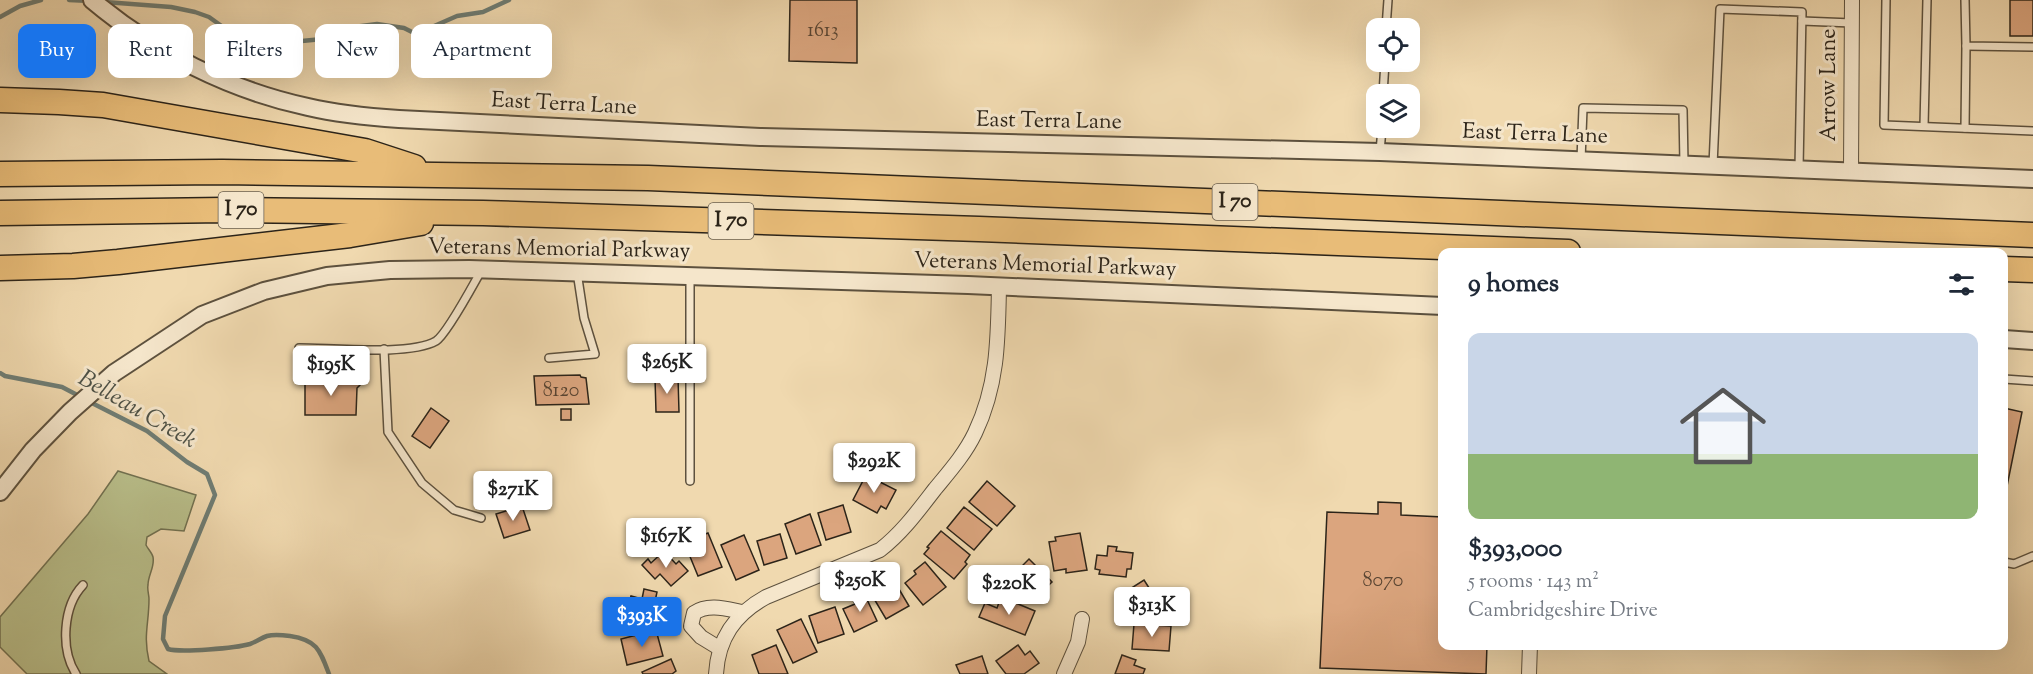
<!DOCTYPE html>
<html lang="en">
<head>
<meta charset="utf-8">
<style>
  :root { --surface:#fff; --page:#f6f6f7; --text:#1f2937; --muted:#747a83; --accent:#1a73e8 }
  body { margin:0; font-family:"Sorts Mill Goudy",serif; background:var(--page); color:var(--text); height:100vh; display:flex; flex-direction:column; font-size:22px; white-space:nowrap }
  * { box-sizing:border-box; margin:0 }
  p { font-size:20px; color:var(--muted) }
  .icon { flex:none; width:33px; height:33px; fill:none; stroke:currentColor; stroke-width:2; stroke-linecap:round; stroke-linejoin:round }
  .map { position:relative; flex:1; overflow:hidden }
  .side { position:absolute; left:1438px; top:248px; width:570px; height:402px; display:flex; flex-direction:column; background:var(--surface); border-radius:12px; box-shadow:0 6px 24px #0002 }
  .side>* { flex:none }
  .top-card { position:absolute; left:18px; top:24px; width:570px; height:54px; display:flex; gap:12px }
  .buttons { position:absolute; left:1366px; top:18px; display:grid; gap:12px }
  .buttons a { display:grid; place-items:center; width:54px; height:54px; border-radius:12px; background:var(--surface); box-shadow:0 6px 24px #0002; font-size:30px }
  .price { position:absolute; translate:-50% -51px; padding:0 14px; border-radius:6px; background:#fff; color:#222; font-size:20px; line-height:39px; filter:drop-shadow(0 2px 3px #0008) }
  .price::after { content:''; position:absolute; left:50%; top:36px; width:18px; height:14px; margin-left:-9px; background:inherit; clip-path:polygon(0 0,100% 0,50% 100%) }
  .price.active { background:var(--accent); color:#fff }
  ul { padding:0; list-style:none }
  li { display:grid; align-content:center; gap:12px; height:318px; padding:0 30px }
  li span { display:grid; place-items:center; height:186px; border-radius:12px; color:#555 }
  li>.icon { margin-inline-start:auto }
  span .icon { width:108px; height:108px; fill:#fffc; stroke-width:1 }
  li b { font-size:26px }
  h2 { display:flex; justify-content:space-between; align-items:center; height:72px; padding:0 30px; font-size:26px }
  .tag { padding:0 21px; border-radius:12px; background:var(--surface); box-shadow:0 6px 24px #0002; font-size:21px; line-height:54px }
  .tag.active { background:var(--accent); color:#fff }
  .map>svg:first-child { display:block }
</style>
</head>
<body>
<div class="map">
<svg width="2033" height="674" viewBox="0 0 2033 674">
  <rect width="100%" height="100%" fill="#f0d9af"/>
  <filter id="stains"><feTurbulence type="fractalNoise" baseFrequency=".00333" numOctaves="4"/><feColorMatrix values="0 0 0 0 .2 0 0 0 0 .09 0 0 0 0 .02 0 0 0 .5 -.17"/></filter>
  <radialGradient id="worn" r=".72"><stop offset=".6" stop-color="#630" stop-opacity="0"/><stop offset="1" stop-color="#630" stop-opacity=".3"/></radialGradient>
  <!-- green -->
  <path fill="#b9bf8b" stroke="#727252" stroke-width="1.5" d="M118 471 196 495 184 531 161 529 147 537 146 545C148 549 152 553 153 557 155 567 148 575 148 585 147 590 149 594 149 599 149 624 143 635 149 661L167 674H27L0 647V617L88 514Z"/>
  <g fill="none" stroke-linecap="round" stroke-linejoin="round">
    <!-- stream -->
    <g stroke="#6f7d74" stroke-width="4.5">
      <path d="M69 0 90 1"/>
      <path d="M105 2 171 7 195 12 209 17 227 30 245 36H261L275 34 302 41 322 39 346 28 377 24 404 28 416 34 457 16 483 12 509 0"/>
      <path d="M0 17 20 6 41 0"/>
      <path d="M0 373 5 376 62 387 81 397"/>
      <path d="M88 401 147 431 187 462 207 474 215 495 165 616 163 639 168 649C181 653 236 648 250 644 256 642 261 638 267 636 274 634 283 635 290 636 317 640 320 650 329 674"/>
    </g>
  </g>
  <!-- building -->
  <g fill="#dba57e" stroke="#2c2419" stroke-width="1.5">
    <path d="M790 0H857V63L789 61Z"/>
    <rect x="2010" y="0" width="23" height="36"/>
    <path d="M580 375 581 377 586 378 589 404 536 405 534 376Z"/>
    <path d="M352 377 358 381 360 385 357 388 356 415H305V379H349Z"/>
    <path d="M678 377 679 412H656L655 378Z"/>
    <path d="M431 408 449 421 430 448 412 436Z"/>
    <path d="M2004 408 2022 412 2004 501Z"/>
    <rect x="561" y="409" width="10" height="11"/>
    <path d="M866 475 896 490 886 509 881 506 877 513 853 500Z"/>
    <path d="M987 481 1015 506 997 526 969 502Z"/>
    <path d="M1378 502 1401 503V515L1443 517V645H1487L1486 674 1320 668 1327 512 1378 514Z"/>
    <path d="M843 505 851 532 826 540 818 513Z"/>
    <path d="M522 506 530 530 504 538 496 514Z"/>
    <path d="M964 507 992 529 974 550 947 528Z"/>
    <path d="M810 514 821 545 796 554 785 524Z"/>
    <path d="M941 531 970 555 965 562 967 564 954 579 924 554 929 548 927 547Z"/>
    <path d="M708 533 722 567 698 576 684 542Z"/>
    <path d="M1080 533 1087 570 1066 573V569L1054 571 1049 542 1056 541 1055 537Z"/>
    <path d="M780 534 787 558 764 565 757 541Z"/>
    <path d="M744 535 759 570 736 580 721 545Z"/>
    <path d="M1108 546 1117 547 1116 551 1133 553 1131 569H1127L1126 577 1099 574 1100 570 1095 569 1097 555 1107 556Z"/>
    <path d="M664 551 676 564 679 561 688 571 671 586 660 574 655 579 642 565 648 559 651 563Z"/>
    <path d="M1029 559 1052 582 1037 596 1033 592 1025 600 1010 584 1007 587 1004 584Z"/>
    <path d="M925 562 946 587 923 605 905 583 916 574 914 571Z"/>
    <path d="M893 579 909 606 886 619 873 597 885 591 882 585Z"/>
    <path d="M1144 580 1158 602 1135 616 1122 594Z"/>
    <path d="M644 589 657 592 651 620 627 615 628 607 619 605 620 600 629 602 631 596 642 599Z"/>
    <path d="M864 593 877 621 854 632 843 609 855 604 852 598Z"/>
    <path d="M1001 597 1035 611 1025 635 979 617 985 603 997 608Z"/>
    <path d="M835 607 844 634 818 643 809 616Z"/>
    <path d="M801 619 817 652 793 663 777 630Z"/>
    <path d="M1134 624 1171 626 1169 651 1132 649Z"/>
    <path d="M656 630 663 656 627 665 621 639Z"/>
    <path d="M776 645 788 674H759L752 655Z"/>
    <path d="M1018 645 1025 655 1030 651 1039 663 1024 674H1006L996 661Z"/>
    <path d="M1122 655 1136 660 1134 665 1145 669 1143 674H1115Z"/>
    <path d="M982 656 988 674H960L956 665Z"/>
    <path d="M671 659 676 671 672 674H643L642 672Z"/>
  </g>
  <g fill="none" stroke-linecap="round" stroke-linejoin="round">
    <defs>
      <g id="service">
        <path d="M1886 0 1884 125 2033 131"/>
        <path d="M1965 0 1966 46 2033 47"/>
        <path d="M1802 21 1852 23"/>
        <path d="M1386 28 1388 0"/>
        <path d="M1383 94 1385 62"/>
        <path d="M1924 126 1927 0"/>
        <path d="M1965 128 1966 46"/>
        <path d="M1380 152 1382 128"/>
        <path d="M1581 160 1583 108 1683 110 1684 164"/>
        <path d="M1713 165 1720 9 1802 12 1799 168"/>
        <path d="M690 276V481"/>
        <path d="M299 348C331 348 410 356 436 341 447 334 473 285 481 271"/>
        <path d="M384 349 388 432 422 483 454 510 481 518"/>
        <path d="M549 358 595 354 584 318 577 272"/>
        <path d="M2004 379 2033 381"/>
        <path d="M2004 562 2014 564 2033 556"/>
        <path d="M76 674C60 649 63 606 83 585"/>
      </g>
      <g id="minor">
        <path d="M1851 170 1852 0"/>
        <path d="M719 648 701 637 691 626 694 613C708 603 727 609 742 612"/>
        <path d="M716 674C718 638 735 614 766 597L880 550C902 533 918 511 935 489 949 472 965 454 975 433 998 385 998 339 999 286"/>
        <path d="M1064 674 1078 642 1082 619"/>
        <path d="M1529 674 1530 645"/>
      </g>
      <g id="tertiary">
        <path d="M92 0C154 52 229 90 308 107 338 114 369 117 399 119L760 137 1380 152 2033 179"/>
        <path d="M2004 339 2033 341"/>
        <path d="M0 492 33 450 70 412 114 373 202 315 264 291 327 276 390 270 469 269 968 285 1443 306"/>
      </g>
      <g id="motorway">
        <path d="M0 100 59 102 103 105 365 151 414 167"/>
        <path d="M0 174 222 172 648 178 2033 235"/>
        <path d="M0 213 224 210 483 213 979 229 1568 252"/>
        <path d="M0 268 73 266 118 262 350 235 421 223"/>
        <path d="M2004 269 2033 270"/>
      </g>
    </defs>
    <!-- service casing -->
    <use href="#service" stroke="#5d513e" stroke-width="10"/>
    <!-- minor casing -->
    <use href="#minor" stroke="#5d513e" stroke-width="16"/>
    <!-- tertiary casing -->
    <use href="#tertiary" stroke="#5d513e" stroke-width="20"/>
    <!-- motorway casing -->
    <use href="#motorway" stroke="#2c2419" stroke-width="27"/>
    <!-- service -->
    <use href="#service" stroke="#f5e6cb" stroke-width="7"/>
    <!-- minor -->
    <use href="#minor" stroke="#f5e6cb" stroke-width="14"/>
    <!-- tertiary -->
    <use href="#tertiary" stroke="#f5e6cb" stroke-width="16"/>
    <!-- motorway -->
    <use href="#motorway" stroke="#e8bc78" stroke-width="24"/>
  </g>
  <g text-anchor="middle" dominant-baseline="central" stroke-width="6" stroke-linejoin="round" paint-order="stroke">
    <!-- number labels -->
    <g font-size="20" fill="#584432">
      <text x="823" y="31">1613</text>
      <text x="561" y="391">8120</text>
      <text x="1383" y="581">8070</text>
    </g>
    <!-- shield labels -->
    <g fill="#f5e6cb" stroke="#685e4e" stroke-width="1.5">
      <rect x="1212.5" y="184" width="45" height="36" rx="4.5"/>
      <rect x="218.5" y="192" width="45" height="36" rx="4.5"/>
      <rect x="708.5" y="203" width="45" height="36" rx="4.5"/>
    </g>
    <g font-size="21" font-weight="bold" fill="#2c2419">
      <text x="1235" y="202">I 70</text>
      <text x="241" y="210">I 70</text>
      <text x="731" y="221">I 70</text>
    </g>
    <!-- street labels -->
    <g font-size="22" fill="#2c2419" stroke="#f5e6cb">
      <text transform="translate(1830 85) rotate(-90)">Arrow Lane</text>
      <text transform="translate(564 105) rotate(3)">East Terra Lane</text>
      <text transform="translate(1049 122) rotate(1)">East Terra Lane</text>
      <text transform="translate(1535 135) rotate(2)">East Terra Lane</text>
      <text transform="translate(559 250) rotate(1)">Veterans Memorial Parkway</text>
      <text transform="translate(1045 266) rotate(2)">Veterans Memorial Parkway</text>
    </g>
    <!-- water labels -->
    <g font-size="24" font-style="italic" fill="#4d5146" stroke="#f5e6cb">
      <text transform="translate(137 410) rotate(30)">Belleau Creek</text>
    </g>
  </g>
  <rect width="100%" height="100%" filter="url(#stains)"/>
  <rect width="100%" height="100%" fill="url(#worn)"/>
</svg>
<div class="buttons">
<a><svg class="icon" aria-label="locate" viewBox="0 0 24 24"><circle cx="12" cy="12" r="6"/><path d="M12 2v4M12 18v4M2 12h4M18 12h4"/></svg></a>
<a><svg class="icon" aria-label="layers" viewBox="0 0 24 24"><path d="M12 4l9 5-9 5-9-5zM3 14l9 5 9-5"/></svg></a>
</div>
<b class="price" style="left:667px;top:395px">$265K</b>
<b class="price" style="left:331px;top:397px">$195K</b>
<b class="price" style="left:874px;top:494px">$292K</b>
<b class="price" style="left:513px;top:522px">$271K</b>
<b class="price" style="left:666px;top:569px">$167K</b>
<b class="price" style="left:860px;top:613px">$250K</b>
<b class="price" style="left:1009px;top:616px">$220K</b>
<b class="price" style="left:1152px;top:638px">$313K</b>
<b class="price active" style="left:642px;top:648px">$393K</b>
<div class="top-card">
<a class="tag active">Buy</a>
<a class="tag">Rent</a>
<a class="tag">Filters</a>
<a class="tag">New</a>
<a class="tag">Apartment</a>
</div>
<section class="side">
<h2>9 homes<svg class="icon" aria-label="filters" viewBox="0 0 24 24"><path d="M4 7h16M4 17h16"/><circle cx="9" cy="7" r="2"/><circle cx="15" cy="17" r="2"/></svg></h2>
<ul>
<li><span style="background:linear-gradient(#c9d6e8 65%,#8fb573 0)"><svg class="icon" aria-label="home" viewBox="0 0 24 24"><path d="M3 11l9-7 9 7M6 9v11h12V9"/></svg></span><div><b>$393,000</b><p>5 rooms · 143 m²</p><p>Cambridgeshire Drive</p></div></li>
</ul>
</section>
</div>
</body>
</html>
